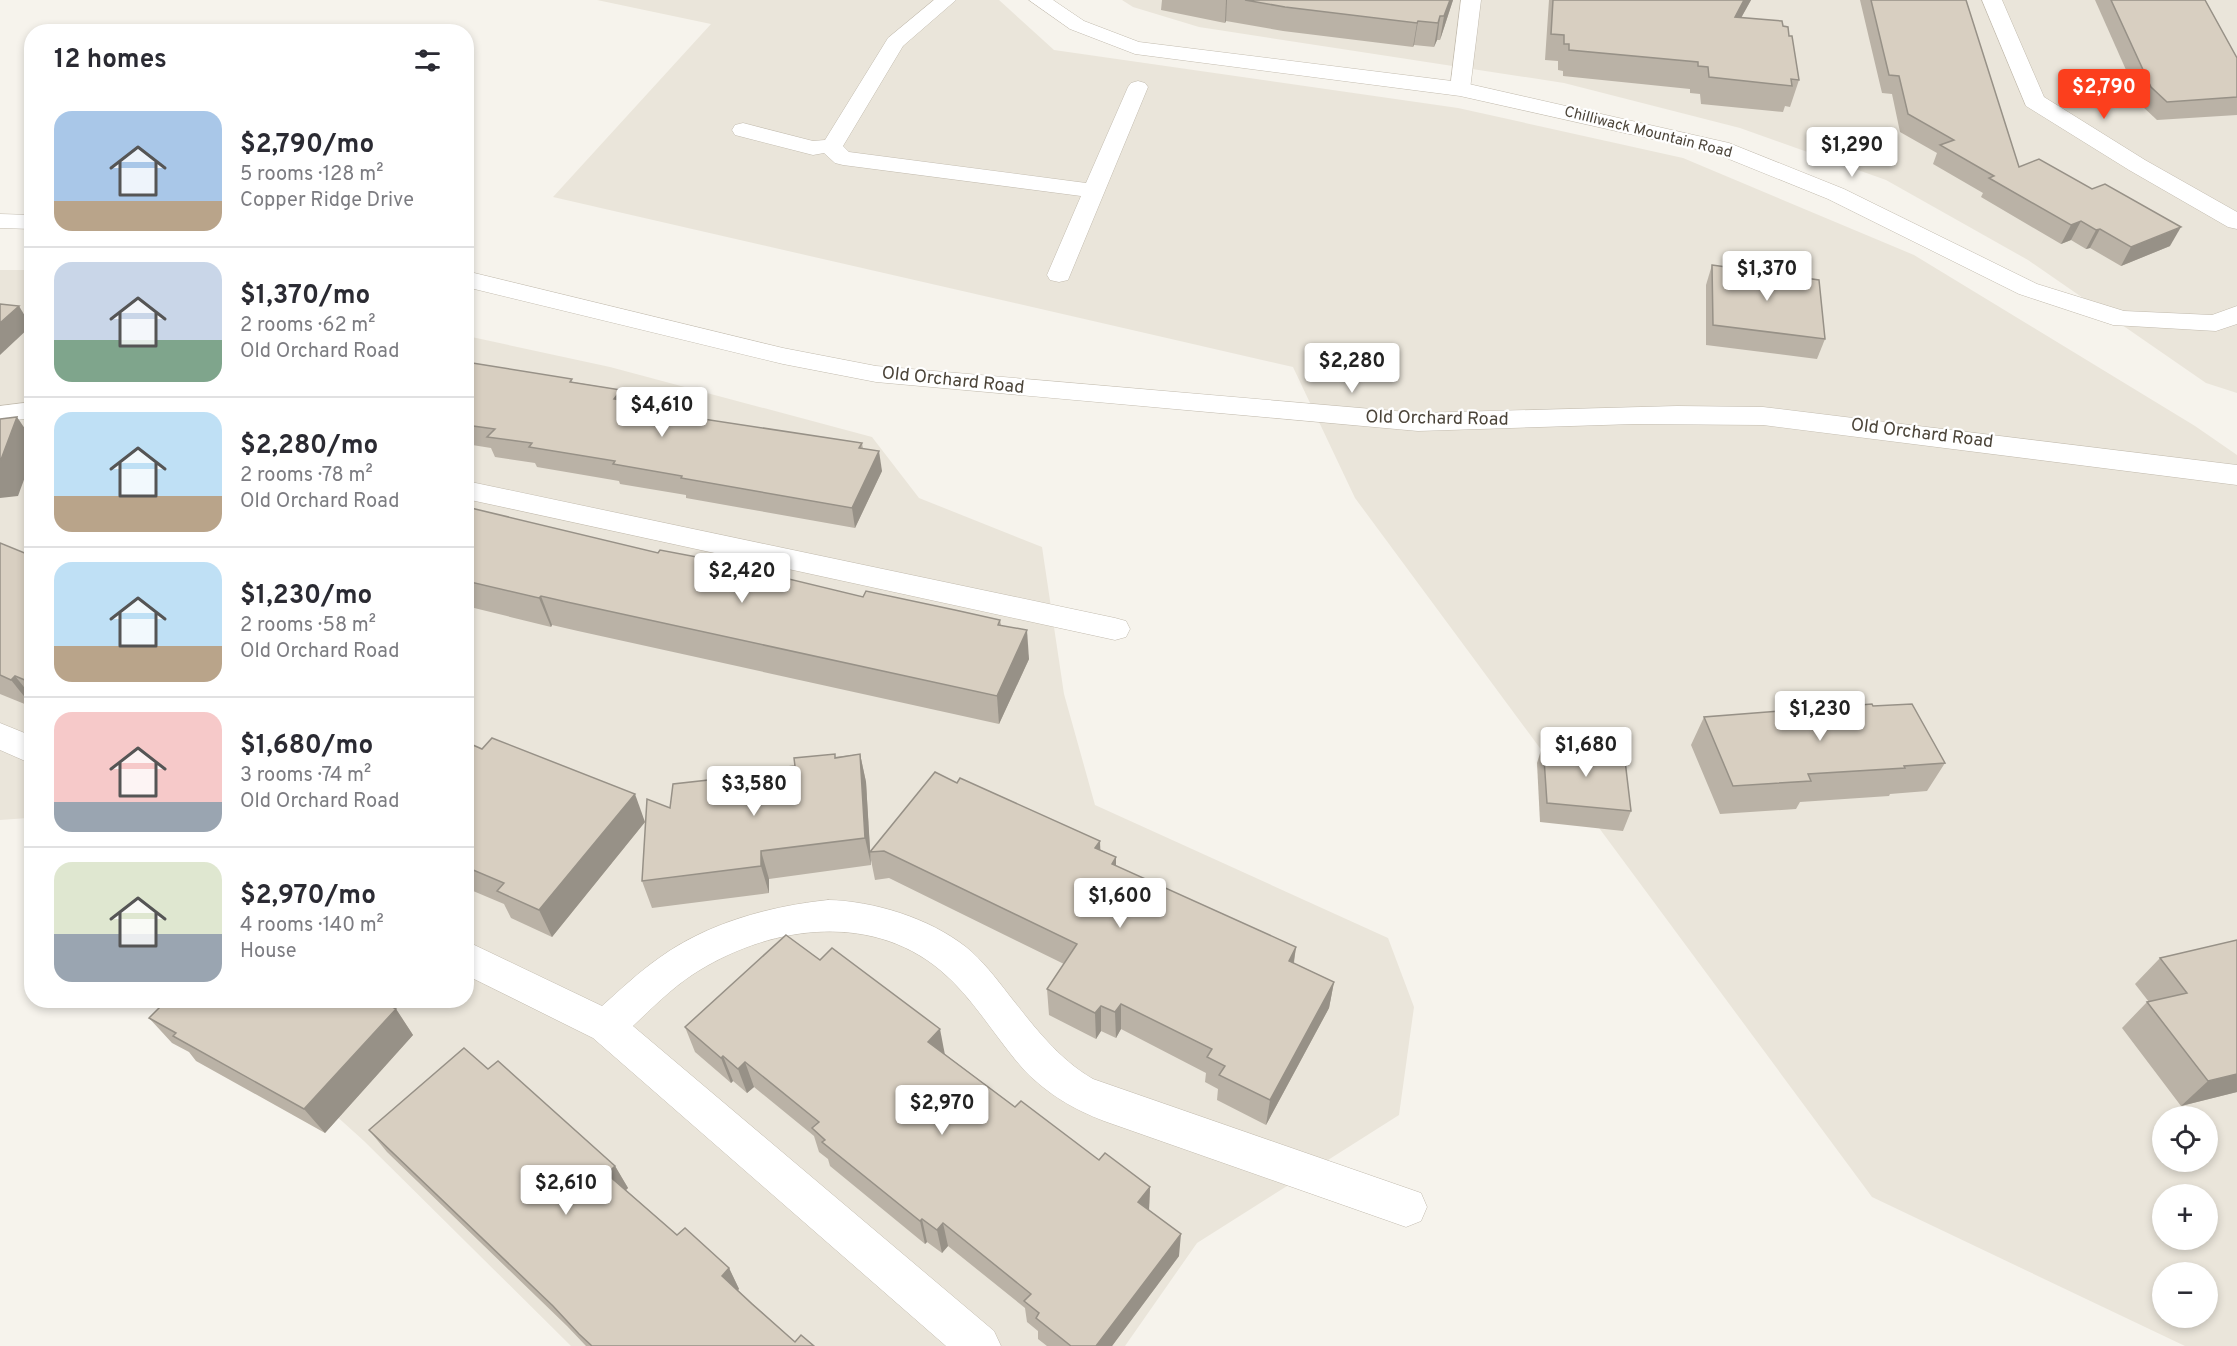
<!DOCTYPE html>
<html lang="en">
<head>
<meta charset="utf-8">
<style>
  :root { --surface:#fff; --page:#f7f7f7; --text:#2b2b33; --muted:#7c7c81; --line:#e1e1e2; --accent:#fc3f1d }
  body { margin:0; font-family:Overpass,sans-serif; background:var(--page); color:var(--text); height:100vh; display:flex; flex-direction:column; font-size:22px; white-space:nowrap }
  * { box-sizing:border-box; margin:0 }
  p { font-size:20px; color:var(--muted) }
  .icon { flex:none; width:33px; height:33px; fill:none; stroke:currentColor; stroke-width:2; stroke-linecap:round; stroke-linejoin:round }
  .map { position:relative; flex:1; overflow:hidden }
  .panel { position:absolute; left:24px; top:24px; width:450px; height:984px; display:flex; flex-direction:column; background:var(--surface); border-radius:24px; box-shadow:0 3px 9px #0003 }
  .panel>* { flex:none }
  .fabs { position:absolute; left:2152px; top:1106px; display:grid; gap:12px }
  .fabs a { display:grid; place-items:center; width:66px; height:66px; border-radius:50%; background:var(--surface); box-shadow:0 3px 9px #0003; font-size:30px }
  .price { position:absolute; translate:-50% -51px; padding:0 14px; border-radius:6px; background:#fff; color:#222; font-size:20px; line-height:39px; filter:drop-shadow(0 2px 3px #0008) }
  .price::after { content:''; position:absolute; left:50%; top:36px; width:18px; height:14px; margin-left:-9px; background:inherit; clip-path:polygon(0 0,100% 0,50% 100%) }
  .price.active { background:var(--accent); color:#fff }
  ul { padding:0; list-style:none }
  li { display:flex; align-items:center; gap:18px; height:150px; padding:0 30px }
  li+li { border-top:2px solid var(--line) }
  li span { display:grid; place-items:center; flex:none; width:168px; height:120px; border-radius:18px; color:#555 }
  li>.icon { margin-inline-start:auto }
  span .icon { width:72px; height:72px; fill:#fffc; stroke-width:1 }
  li b { font-size:26px }
  h2 { display:flex; justify-content:space-between; align-items:center; height:72px; padding:0 30px; font-size:26px }
  .map>svg:first-child { display:block }
</style>
</head>
<body>
<div class="map">
<svg width="2237" height="1346" viewBox="0 0 2237 1346">
  <rect width="100%" height="100%" fill="#f6f3ec"/>
  <!-- residential -->
  <g fill="#eae5da" fill-rule="evenodd">
    <path d="M597 0H999L1054 50 1458 108 1683 158 1914 255 2195 426 2237 455V1346H2185L1872 1197 1355 498 1293 367 553 197 711 24ZM2163 1116H2208V1161H2163ZM2163 1194H2208V1239H2163ZM2163 1272H2208V1317H2163Z"/>
    <path d="M1122 0H2237V393L2206 383 2028 260 1886 180 1740 128 1564 83 1199 27 1133 7Z"/>
    <path d="M0 270H31V822L28 818 0 820Z"/>
    <path d="M467 336 610 367 872 437 919 498 1042 547 1064 694 1095 805 1388 938 1414 1007 1399 1115 1197 1243 1125 1346H571L364 1141 209 1001 466 1000Z"/>
  </g>
  <g fill="none" stroke-linecap="round" stroke-linejoin="round">
    <defs>
      <g id="service">
        <path d="M934 0H956L903 46 843 146 849 152 1086 183 1128 87 1131 83 1138 81 1145 83 1148 87 1068 280 1059 282 1050 280 1047 275 1081 196 843 165 835 163 824 153 813 155 735 135 732 130 735 125 743 123 813 141 825 140 888 38Z"/>
        <path d="M1461 0H1481L1470 89 1467 93 1460 95 1453 93 1450 89Z"/>
        <path d="M32 402V418L0 422V406Z"/>
        <path d="M466 481 1115 618 1126 621 1130 629 1126 637 1115 640 466 499Z"/>
        <path d="M0 723 32 736V764L0 750Z"/>
        <path d="M828 900C874 901 929 918 966 947 982 960 996 978 1009 995 1033 1025 1058 1059 1093 1079L1421 1193 1427 1207 1421 1221 1406 1227 1104 1121C1073 1109 1049 1095 1025 1071 996 1039 973 997 940 970 868 910 765 927 692 975 671 989 652 1008 633 1026L994 1331 1001 1346H946L593 1038 466 975V941L602 1006C621 989 639 972 659 958 707 923 770 906 828 900Z"/>
      </g>
      <g id="minor">
        <path d="M1029 0H1053L1084 21 1139 42 1460 82 1729 143 1844 189 2037 284 2124 311 2212 315 2237 306V324L2216 331 2113 325 2019 294 1828 199 1714 153 1460 96 1135 54 1070 29Z"/>
        <path d="M1982 0H2002L2044 97 2145 160 2237 212V229L2228 227 2129 170 2026 106Z"/>
        <path d="M0 214 32 215V229L0 228Z"/>
        <path d="M466 271 783 348 876 366 1418 413 1677 406 1763 407 2237 465V485L1763 425 1634 424 1418 431 876 382 783 364 466 287Z"/>
      </g>
    </defs>
    <!-- service casing -->
    <use href="#service" stroke="#c2bbae" stroke-width="1"/>
    <!-- minor casing -->
    <use href="#minor" stroke="#c2bbae" stroke-width="1"/>
    <!-- service -->
    <use href="#service" fill="#fff" fill-rule="evenodd"/>
    <!-- minor -->
    <use href="#minor" fill="#fff" fill-rule="evenodd"/>
  </g>
  <!-- wall -->
  <g fill="#bab2a6">
    <path d="M1162 0H1453L1440 40H1437L1434 47 1414 45 1413 47 1283 31 1226 21 1225 23 1161 10Z"/>
    <path d="M1549 0H1751L1741 18 1783 26 1799 80 1790 107 1785 106 1783 112 1701 104 1700 94 1690 93V89L1563 76V71L1558 70V61L1545 60Z"/>
    <path d="M1860 0H1966L2019 167 2170 246 2121 266 2090 248 2086 249 2071 240 2061 244 1981 197 1983 193 1933 164 1937 153 1900 132 1892 94 1882 93Z"/>
    <path d="M2095 0H2205L2237 58V115L2157 120 2142 106Z"/>
    <path d="M1712 265 1825 339 1817 359 1706 345V285Z"/>
    <path d="M466 362 573 382 621 390 624 401H628L629 408 862 443 863 449 882 471 855 528 686 498V495L620 484 619 481 537 467 535 463 495 457 491 448 466 444Z"/>
    <path d="M466 512 863 597 1000 620 1001 625 1029 659 999 724 578 631 552 625 551 627 466 606Z"/>
    <path d="M0 543 32 556V707L0 694Z"/>
    <path d="M1873 706 1945 763 1927 791 1890 794 1889 796 1800 802 1796 809 1720 814 1691 745 1704 717Z"/>
    <path d="M466 742 645 822 552 937 511 918 504 904 466 888Z"/>
    <path d="M1543 744 1631 811 1623 831 1540 822 1537 763Z"/>
    <path d="M835 754V757L860 754 866 782 870 852 957 783 1116 857V866L1296 947 1294 963 1334 982 1329 1008 1266 1125 1217 1100 1218 1089 1205 1082 1206 1073 1121 1029 1116 1038 1101 1031 1096 1039 1049 1015 1047 989 1064 964 889 878 875 880 870 855 871 865 769 879V893L652 908 642 881 670 808 753 775 795 766Z"/>
    <path d="M2237 940V1092L2181 1106 2122 1028 2147 1002H2149L2135 984 2160 958Z"/>
    <path d="M396 1009 413 1035 325 1133 196 1061 189 1052 172 1043 149 1018Z"/>
    <path d="M685 1027 945 1054 1015 1107 1099 1160 1150 1187 1149 1210 1179 1256 1112 1346H1047L1038 1339V1331L1027 1322 1025 1308 948 1246 942 1253 927 1242 925 1244 830 1166 828 1159 819 1152 814 1136 754 1087 747 1093 733 1081 731 1083 695 1052Z"/>
    <path d="M488 1069 615 1166 628 1188 626 1190 677 1235 729 1268 739 1289 738 1290 795 1342 814 1346H586L567 1326 387 1152 369 1130Z"/>
  </g>
  <!-- shaded-wall -->
  <g fill="#979187">
    <path d="M1226 0H1227L1226 21 1225 23Z"/>
    <path d="M1450 0H1453L1440 40 1444 16Z"/>
    <path d="M1744 0H1751L1727 43 1735 17Z"/>
    <path d="M1440 16 1437 40 1434 47 1438 23Z"/>
    <path d="M1418 21 1414 45 1413 47 1417 23Z"/>
    <path d="M2081 221 2071 240 2061 244 2071 225Z"/>
    <path d="M2181 227 2170 246 2121 266 2131 247Z"/>
    <path d="M2100 229 2090 248 2086 249 2096 230Z"/>
    <path d="M19 306 31 326 0 355V323Z"/>
    <path d="M621 390 625 404 628 401 633 421 614 399Z"/>
    <path d="M17 417 32 439V458L18 496 0 498V462Z"/>
    <path d="M879 451 882 471 855 528 852 508Z"/>
    <path d="M541 596 552 625 551 627 539 598Z"/>
    <path d="M1027 630 1029 659 999 724 997 696Z"/>
    <path d="M15 676 32 697V706L11 680Z"/>
    <path d="M860 754 866 782 871 865 865 838Z"/>
    <path d="M635 794 645 822 552 937 539 910Z"/>
    <path d="M1100 841 1101 868 1095 848Z"/>
    <path d="M761 851 769 879V893L761 866Z"/>
    <path d="M1116 857V884L1112 864Z"/>
    <path d="M1296 947 1292 973 1289 961Z"/>
    <path d="M1334 982 1329 1008 1266 1125 1270 1100Z"/>
    <path d="M1121 1004V1029L1116 1038 1115 1012Z"/>
    <path d="M1101 1006V1031L1096 1039 1095 1013Z"/>
    <path d="M396 1009 413 1035 325 1133 304 1109Z"/>
    <path d="M940 1029 945 1055 928 1042Z"/>
    <path d="M723 1056 733 1081 731 1083 721 1058Z"/>
    <path d="M745 1062 754 1087 747 1093 738 1069Z"/>
    <path d="M2237 1074V1092L2181 1106 2208 1081Z"/>
    <path d="M615 1166 628 1188 620 1196 607 1174Z"/>
    <path d="M1150 1187 1149 1210 1138 1202Z"/>
    <path d="M922 1219 927 1242 925 1244 920 1221Z"/>
    <path d="M943 1223 948 1246 942 1253 937 1230Z"/>
    <path d="M1181 1234 1179 1256 1112 1346H1096Z"/>
    <path d="M729 1268 739 1289 732 1296 722 1276Z"/>
  </g>
  <!-- building -->
  <g fill="#d8cfc1" stroke="#979187" stroke-width="1.5">
    <path d="M1245 0H1450L1444 16H1440L1438 23 1418 21 1417 23 1285 7Z"/>
    <path d="M1553 0H1744L1735 17 1782 21 1783 26 1788 27 1789 36H1792L1799 80 1791 79 1792 86 1709 77 1708 67 1698 66V62L1569 50V44H1564V35L1551 34Z"/>
    <path d="M1871 0H1966L2019 167 2039 159 2092 189 2105 184 2181 227 2131 247 2100 229 2096 230 2081 221 2071 225 1989 178 1994 176 1940 145 1954 140 1908 114 1899 76 1889 75Z"/>
    <path d="M2111 0H2205L2237 58V97L2167 102 2151 87Z"/>
    <path d="M1712 265 1819 280 1825 339 1713 325Z"/>
    <path d="M0 304 19 306 0 323Z"/>
    <path d="M466 362 572 379 570 382 621 390 614 399 628 401 624 407 862 443 859 448 879 451 852 508 681 478 682 476 613 464 615 461 529 447 532 443 487 437 495 429 466 425Z"/>
    <path d="M17 417 0 462V419Z"/>
    <path d="M471 508 658 553 660 550 702 558 863 597 866 591 955 610 1000 620 998 625 1027 630 997 696 567 602 541 596 539 598 466 581V512Z"/>
    <path d="M0 543 32 556V683L15 676 11 680 0 675Z"/>
    <path d="M1872 704 1873 706 1912 704 1945 763 1904 766 1905 768 1808 774 1811 781 1733 786 1704 717Z"/>
    <path d="M492 738 635 794 539 910 497 891 504 883 466 867V742L482 749Z"/>
    <path d="M1543 744 1624 752 1631 811 1547 803Z"/>
    <path d="M835 754V758L860 754 865 838 761 851V866L642 881 647 799 670 808 673 784 753 775V771L795 766 794 758Z"/>
    <path d="M935 772 957 783 960 778 1100 841 1095 848 1116 857 1112 864 1296 947 1289 961 1334 982 1270 1100 1219 1075 1225 1066 1207 1057 1212 1049 1121 1004 1115 1012 1101 1006 1095 1013 1047 989 1077 944 884 851 870 852Z"/>
    <path d="M786 935 820 960 832 948 940 1029 928 1042 1015 1107 1021 1101 1099 1160 1105 1153 1150 1187 1138 1202 1181 1234 1096 1346H1071L1036 1318 1039 1313 1024 1301 1031 1294 943 1223 937 1230 922 1219 920 1221 822 1142 825 1140 812 1128 819 1122 745 1062 738 1069 723 1056 721 1058 685 1027Z"/>
    <path d="M2237 940V1074L2208 1081 2147 1002 2187 993 2160 958Z"/>
    <path d="M167 1000H380L396 1009 304 1109 173 1036 176 1033 149 1018Z"/>
    <path d="M464 1048 488 1069 498 1061 615 1166 607 1174 677 1235 685 1228 729 1268 722 1276 752 1304 795 1342 801 1335 814 1346H592L579 1334 553 1306 369 1130Z"/>
  </g>
  <g text-anchor="middle" dominant-baseline="central" stroke-width="4.5" stroke-linejoin="round" paint-order="stroke">
    <!-- far-street labels -->
    <g font-size="15" fill="#4b4439" stroke="#fff">
      <text transform="translate(1648 133) rotate(14)">Chilliwack Mountain Road</text>
    </g>
    <!-- street labels -->
    <g font-size="18" fill="#4b4439" stroke="#fff">
      <text transform="translate(953 381) rotate(6)">Old Orchard Road</text>
      <text transform="translate(1437 419) rotate(1)">Old Orchard Road</text>
      <text transform="translate(1922 434) rotate(7)">Old Orchard Road</text>
    </g>
  </g>
</svg>
<div class="fabs">
<a><svg class="icon" aria-label="locate" viewBox="0 0 24 24"><circle cx="12" cy="12" r="6"/><path d="M12 2v4M12 18v4M2 12h4M18 12h4"/></svg></a>
<a>+</a>
<a>−</a>
</div>
<b class="price active" style="left:2104px;top:120px">$2,790</b>
<b class="price" style="left:1852px;top:178px">$1,290</b>
<b class="price" style="left:1767px;top:302px">$1,370</b>
<b class="price" style="left:1352px;top:394px">$2,280</b>
<b class="price" style="left:662px;top:438px">$4,610</b>
<b class="price" style="left:742px;top:604px">$2,420</b>
<b class="price" style="left:1820px;top:742px">$1,230</b>
<b class="price" style="left:1586px;top:778px">$1,680</b>
<b class="price" style="left:754px;top:817px">$3,580</b>
<b class="price" style="left:1120px;top:929px">$1,600</b>
<b class="price" style="left:942px;top:1136px">$2,970</b>
<b class="price" style="left:566px;top:1216px">$2,610</b>
<section class="panel">
<h2>12 homes<svg class="icon" aria-label="filters" viewBox="0 0 24 24"><path d="M4 7h16M4 17h16"/><circle cx="9" cy="7" r="2"/><circle cx="15" cy="17" r="2"/></svg></h2>
<ul>
<li><span style="background:linear-gradient(#a9c7e8 75%,#b9a48a 0)"><svg class="icon" aria-label="home" viewBox="0 0 24 24"><path d="M3 11l9-7 9 7M6 9v11h12V9"/></svg></span><div><b>$2,790/mo</b><p>5 rooms · 128 m²</p><p>Copper Ridge Drive</p></div></li>
<li><span style="background:linear-gradient(#c9d6e8 65%,#7fa58c 0)"><svg class="icon" aria-label="home" viewBox="0 0 24 24"><path d="M3 11l9-7 9 7M6 9v11h12V9"/></svg></span><div><b>$1,370/mo</b><p>2 rooms · 62 m²</p><p>Old Orchard Road</p></div></li>
<li><span style="background:linear-gradient(#bfe0f5 70%,#b9a48a 0)"><svg class="icon" aria-label="home" viewBox="0 0 24 24"><path d="M3 11l9-7 9 7M6 9v11h12V9"/></svg></span><div><b>$2,280/mo</b><p>2 rooms · 78 m²</p><p>Old Orchard Road</p></div></li>
<li><span style="background:linear-gradient(#bfe0f5 70%,#b9a48a 0)"><svg class="icon" aria-label="home" viewBox="0 0 24 24"><path d="M3 11l9-7 9 7M6 9v11h12V9"/></svg></span><div><b>$1,230/mo</b><p>2 rooms · 58 m²</p><p>Old Orchard Road</p></div></li>
<li><span style="background:linear-gradient(#f6c9c9 75%,#9aa5b1 0)"><svg class="icon" aria-label="home" viewBox="0 0 24 24"><path d="M3 11l9-7 9 7M6 9v11h12V9"/></svg></span><div><b>$1,680/mo</b><p>3 rooms · 74 m²</p><p>Old Orchard Road</p></div></li>
<li><span style="background:linear-gradient(#dfe7d0 60%,#9aa5b1 0)"><svg class="icon" aria-label="home" viewBox="0 0 24 24"><path d="M3 11l9-7 9 7M6 9v11h12V9"/></svg></span><div><b>$2,970/mo</b><p>4 rooms · 140 m²</p><p>House</p></div></li>
</ul>
</section>
</div>
</body>
</html>
